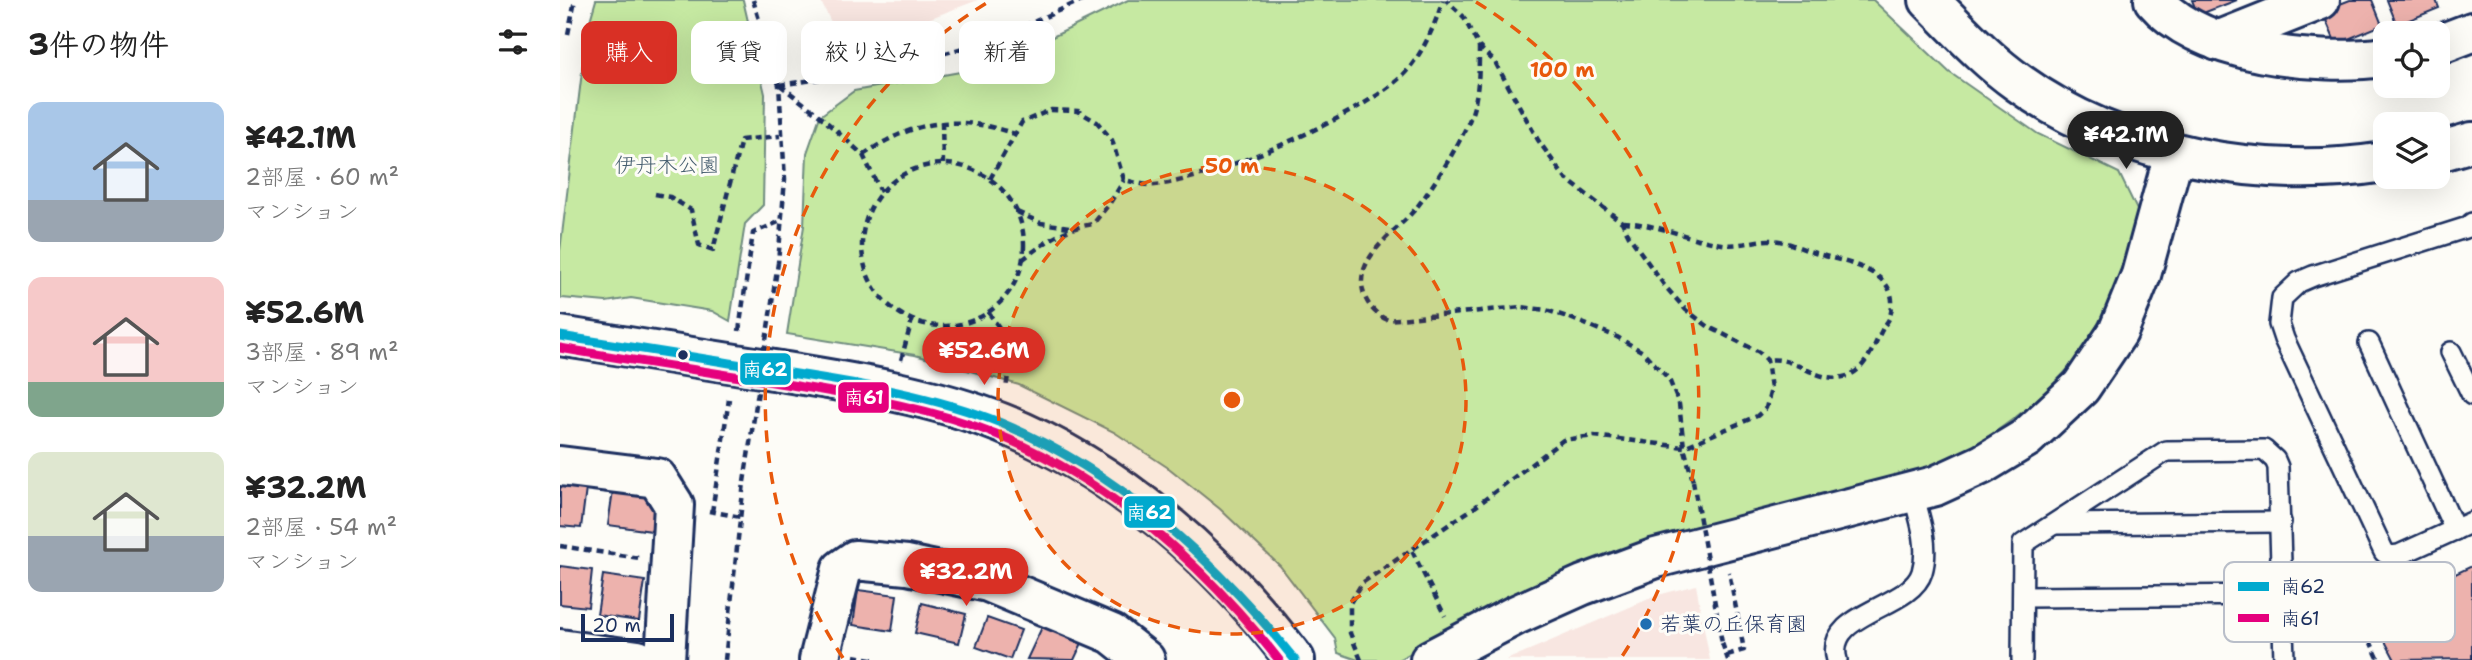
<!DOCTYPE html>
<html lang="ja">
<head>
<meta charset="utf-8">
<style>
  :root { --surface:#fff; --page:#f2f2f2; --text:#222; --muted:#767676; --accent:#d93025 }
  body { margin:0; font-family:"Shantell Sans","Klee One",sans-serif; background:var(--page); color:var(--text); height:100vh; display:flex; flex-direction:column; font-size:26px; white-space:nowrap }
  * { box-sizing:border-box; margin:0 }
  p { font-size:23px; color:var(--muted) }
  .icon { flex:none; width:38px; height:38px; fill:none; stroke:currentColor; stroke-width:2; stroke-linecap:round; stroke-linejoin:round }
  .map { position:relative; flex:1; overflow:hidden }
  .panel { display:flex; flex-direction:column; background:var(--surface); width:560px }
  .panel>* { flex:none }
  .banner { position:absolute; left:21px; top:21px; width:665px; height:63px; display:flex; gap:14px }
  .controls { position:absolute; left:1813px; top:21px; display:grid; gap:14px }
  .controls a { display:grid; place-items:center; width:77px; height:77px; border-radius:14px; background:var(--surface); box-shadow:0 7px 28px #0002; font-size:35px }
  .scale { position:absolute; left:21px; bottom:18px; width:93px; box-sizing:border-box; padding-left:7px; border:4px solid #1b2f5e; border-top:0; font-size:19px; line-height:24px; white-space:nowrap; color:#1b2f5e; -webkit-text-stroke:5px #fdfcf7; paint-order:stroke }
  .price { position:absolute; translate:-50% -60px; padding:0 16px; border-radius:24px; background:var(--accent); color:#fff; font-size:23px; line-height:46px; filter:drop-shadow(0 2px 4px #0008) }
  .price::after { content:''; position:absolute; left:50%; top:42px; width:21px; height:16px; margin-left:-10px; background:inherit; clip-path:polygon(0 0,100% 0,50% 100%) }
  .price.selected { background:#222; color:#fff }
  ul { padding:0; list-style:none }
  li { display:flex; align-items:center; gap:21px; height:175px; padding:0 28px }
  li span { display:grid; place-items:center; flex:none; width:196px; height:140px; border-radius:14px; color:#555 }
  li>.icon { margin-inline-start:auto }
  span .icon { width:84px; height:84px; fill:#fffc; stroke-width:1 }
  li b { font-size:30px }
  h2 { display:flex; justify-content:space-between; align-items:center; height:84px; padding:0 28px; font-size:30px }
  .tag { padding:0 24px; border-radius:14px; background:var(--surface); box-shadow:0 7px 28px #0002; font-size:24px; line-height:63px }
  .tag.selected { background:var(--accent); color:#fff }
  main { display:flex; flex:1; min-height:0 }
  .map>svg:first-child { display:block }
</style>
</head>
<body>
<main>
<section class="panel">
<h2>3件の物件<svg class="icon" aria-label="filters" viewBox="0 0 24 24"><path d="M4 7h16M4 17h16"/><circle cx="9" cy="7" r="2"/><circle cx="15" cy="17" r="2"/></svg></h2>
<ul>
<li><span style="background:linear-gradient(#a9c7e8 70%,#9aa5b1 0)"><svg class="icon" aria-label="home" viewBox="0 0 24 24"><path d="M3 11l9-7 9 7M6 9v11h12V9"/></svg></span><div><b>¥42.1M</b><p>2部屋 · 60 m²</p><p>マンション</p></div></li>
<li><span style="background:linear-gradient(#f6c9c9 75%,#7fa58c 0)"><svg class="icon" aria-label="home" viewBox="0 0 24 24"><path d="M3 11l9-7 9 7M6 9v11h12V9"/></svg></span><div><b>¥52.6M</b><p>3部屋 · 89 m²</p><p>マンション</p></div></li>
<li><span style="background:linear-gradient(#dfe7d0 60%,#9aa5b1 0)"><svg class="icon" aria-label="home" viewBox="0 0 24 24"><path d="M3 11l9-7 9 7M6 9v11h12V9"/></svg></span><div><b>¥32.2M</b><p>2部屋 · 54 m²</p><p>マンション</p></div></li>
</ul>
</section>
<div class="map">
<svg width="1912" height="660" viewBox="0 0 1912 660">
  <rect width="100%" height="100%" fill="#fdfcf7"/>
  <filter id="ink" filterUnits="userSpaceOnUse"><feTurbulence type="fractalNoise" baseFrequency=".0143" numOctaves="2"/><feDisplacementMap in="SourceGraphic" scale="14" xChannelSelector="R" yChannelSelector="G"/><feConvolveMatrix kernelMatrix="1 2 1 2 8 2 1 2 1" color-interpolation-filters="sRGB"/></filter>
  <g filter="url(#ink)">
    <!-- built -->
    <g fill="#f8e6e1">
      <path d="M260 0H418L324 36 274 28Z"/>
      <path d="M1136 585 1150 660H946L1098 595Z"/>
    </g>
    <!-- green -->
    <g fill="#c6e9a2" stroke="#708c80" stroke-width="2">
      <path d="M36 0H183L205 94 203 205 185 224 170 321 152 311 71 298 46 302 2 298 0 296V251L27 31Z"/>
      <path d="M568 0H1313L1389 72 1478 134 1559 173 1580 216C1568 253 1555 290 1537 326 1502 393 1432 438 1367 472L956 597 838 660H798L778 653 775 638 720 566 660 509 610 469 554 432 459 385 355 355 227 334 244 226 247 153 260 116 294 91 400 72 478 44Z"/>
    </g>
    <!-- building -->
    <g fill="#edb2ad" stroke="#1b2f5e" stroke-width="2">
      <path d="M1632 0H1677L1638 15Z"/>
      <path d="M1790 0H1812L1822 25 1776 44 1762 11Z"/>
      <path d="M1827 0H1876L1879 8 1837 25Z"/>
      <path d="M0 486 26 489 21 528 0 526Z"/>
      <path d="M53 490 97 496 92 531 48 525Z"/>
      <path d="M0 566 32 570 28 607 0 604Z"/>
      <path d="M1912 566V659L1835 660 1818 628 1824 625 1823 619 1825 614 1844 598Z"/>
      <path d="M43 575 85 581 79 621 37 615Z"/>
      <path d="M298 590 337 595 332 631 293 625Z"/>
      <path d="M362 603 406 614 399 643 355 633Z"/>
      <path d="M427 618 461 630 450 659 416 647Z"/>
      <path d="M483 625 522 643 514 660 467 659Z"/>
    </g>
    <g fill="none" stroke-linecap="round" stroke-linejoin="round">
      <defs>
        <g id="lane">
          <path d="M1912 223 1908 227 1753 276 1739 282 1722 298 1719 324 1724 339 1824 552 1830 556 1839 555 1912 522"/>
          <path d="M1809 343 1895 530"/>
          <path d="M1891 352 1912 395"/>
          <path d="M1495 524 1721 522"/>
          <path d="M1463 597 1723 595"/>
          <path d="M1277 660C1263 612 1351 609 1362 572 1370 545 1359 516 1352 491"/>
          <path d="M1462 660 1463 544 1606 451 1704 450 1715 460 1718 467 1724 660"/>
        </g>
        <g id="street">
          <path d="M1594 0C1641 55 1758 66 1825 57"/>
          <path d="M1658 41 1760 0"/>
          <path d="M1878 45 1912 32"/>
          <path d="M0 466 97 478 114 505 105 660"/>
          <path d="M0 649 78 660"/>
          <path d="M259 660 282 569 295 560 347 565 428 582 552 634 585 660"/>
        </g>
        <g id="secondary">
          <path d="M1369 0C1398 29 1425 59 1459 83 1560 156 1703 181 1825 162"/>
          <path d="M1878 152 1912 142"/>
          <path d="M0 336C73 348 146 359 220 371 294 383 371 395 441 423 559 470 659 560 735 660"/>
          <path d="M870 660 956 615 1023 585 1096 558 1375 486 1423 464 1466 438 1521 387 1558 332 1581 275 1614 154"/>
        </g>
      </defs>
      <!-- lane casing -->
      <use href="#lane" stroke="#1b2f5e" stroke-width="24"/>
      <!-- street casing -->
      <use href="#street" stroke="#1b2f5e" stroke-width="44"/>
      <!-- secondary casing -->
      <use href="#secondary" stroke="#1b2f5e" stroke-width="44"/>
      <!-- path -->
      <g stroke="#1b2f5e" stroke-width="4.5" stroke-dasharray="7 5" stroke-linecap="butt">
        <path d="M193 0 219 85 225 179 218 263"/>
        <path d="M8 34 15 0"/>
        <path d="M919 47C919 68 919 90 913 110 906 135 873 187 857 207 841 227 815 243 805 267 796 288 808 312 828 320L961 307 986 310 1010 318 1057 337 1083 352 1109 379 1119 404 1124 447 1133 481"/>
        <path d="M219 85C281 76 343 66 403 48 444 36 483 18 522 0"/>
        <path d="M220 85 260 116 303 155 321 192"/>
        <path d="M382 122 383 164"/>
        <path d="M303 155C354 120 397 114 455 134"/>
        <circle cx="383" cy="245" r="81"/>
        <path d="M430 179 462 122 491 110 518 111 537 122 552 140 564 180C574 182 586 186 595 185 652 180 803 115 843 75 863 54 874 27 883 0"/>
        <path d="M95 194 110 197 131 210 139 245 153 250 181 140 220 136"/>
        <path d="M457 212 481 223 509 227"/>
        <path d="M1063 222C1097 224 1128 239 1162 244 1180 247 1193 240 1209 240 1226 240 1239 248 1255 253 1285 263 1344 270 1330 316 1329 321 1324 325 1322 330 1313 347 1305 373 1283 377 1255 383 1235 355 1207 360"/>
        <path d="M462 260C487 241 502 229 533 224L550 203 564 180"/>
        <path d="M428 312C452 345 453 347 446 388"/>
        <path d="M179 331 193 233 221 221"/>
        <path d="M341 360 352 320"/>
        <path d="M149 511 181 517"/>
        <path d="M152 512 169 399"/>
        <path d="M0 546 79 558"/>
        <path d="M852 551 885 616"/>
        <path d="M1746 590H1786L1819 660"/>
        <path d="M1162 643 1168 660"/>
        <path d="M1167 655 1184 650 1169 572"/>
        <path d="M294 656 317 660"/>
        <path d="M165 660 184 482"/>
        <path d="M801 660 790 633V603L802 583 915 507 1003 440 1034 436 1124 447 1197 416 1206 408 1211 389 1207 360 1199 352 1149 327 1126 310 1104 285 1069 236 1062 222 1005 178 978 140 935 62 919 47 903 16 886 0"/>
      </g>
      <!-- lane -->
      <use href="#lane" stroke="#fdfcf7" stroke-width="19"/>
      <!-- street -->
      <use href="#street" stroke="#fdfcf7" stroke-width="38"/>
      <!-- secondary -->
      <use href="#secondary" stroke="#fdfcf7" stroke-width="38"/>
      <!-- path-bridge -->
      <g stroke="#1b2f5e" stroke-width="4.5" stroke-dasharray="7 5" stroke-linecap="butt">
        <path d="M1133 481 1162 643"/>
        <path d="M184 482 218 263"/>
      </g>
      <defs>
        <path id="bus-1" d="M0 336C77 348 154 360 230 373 301 384 374 396 441 423 561 473 655 560 735 660"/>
        <path id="bus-2" d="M0 348C75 361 150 372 225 384 296 396 369 407 436 434 551 481 643 564 719 660"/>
      </defs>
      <!-- bus-1 casing -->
      <use href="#bus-1" stroke="#fdfcf7" stroke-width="14"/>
      <!-- bus-2 casing -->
      <use href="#bus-2" stroke="#fdfcf7" stroke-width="14"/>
      <!-- bus-1 -->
      <use href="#bus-1" stroke="#00a9ce" stroke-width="9"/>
      <!-- bus-2 -->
      <use href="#bus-2" stroke="#e5007d" stroke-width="9"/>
    </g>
  </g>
  <!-- distance rings -->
  <circle cx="672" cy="400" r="234" fill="#e8590c" fill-opacity=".12"/>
  <g fill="none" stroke="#e8590c" stroke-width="3.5" stroke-dasharray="12 9">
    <circle cx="672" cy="400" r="234"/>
    <path d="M283 658A467 467 0 0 1 428 2M916 2A467 467 0 0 1 1061 658"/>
  </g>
  <!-- markers -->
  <circle fill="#1b2f5e" stroke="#fdfcf7" stroke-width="2.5" cx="123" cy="355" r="6"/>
  <circle fill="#1f6fb2" stroke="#fdfcf7" stroke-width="2.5" cx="1086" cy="624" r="7"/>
  <g text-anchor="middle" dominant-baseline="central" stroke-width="6" stroke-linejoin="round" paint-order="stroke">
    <!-- park labels -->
    <g font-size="21" fill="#465e6f" stroke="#fdfcf7">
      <text x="107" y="165">伊丹木公園</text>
    </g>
    <!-- poi labels -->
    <g font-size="21" fill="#1b2f5e" stroke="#fdfcf7" text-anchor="start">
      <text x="1100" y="624">若葉の丘保育園</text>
    </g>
  </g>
  <!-- legend -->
  <rect x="1664" y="562" width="231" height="80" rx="10" fill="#fdfcf7" stroke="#b9bec9" stroke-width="2"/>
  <rect x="1678" y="582" width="31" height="9" fill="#00a9ce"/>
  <rect x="1678" y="614" width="31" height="8" fill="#e5007d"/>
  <g font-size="19" fill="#1b2f5e">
    <text x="1721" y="593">南62</text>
    <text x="1721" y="625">南61</text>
  </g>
  <circle cx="672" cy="400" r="10" fill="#e8590c" stroke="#fdfcf7" stroke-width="3.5"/>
  <g font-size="21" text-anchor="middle" font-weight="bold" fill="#e8590c" stroke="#fdfcf7" stroke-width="6" stroke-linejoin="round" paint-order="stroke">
    <text x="1002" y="77">100 m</text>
    <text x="672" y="173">50 m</text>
  </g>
  <g stroke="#fdfcf7" stroke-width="2.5">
    <rect x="179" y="352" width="53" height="34" rx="7" fill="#00a9ce"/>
    <rect x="277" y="381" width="53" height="33" rx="7" fill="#e5007d"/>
    <rect x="563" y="495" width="53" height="34" rx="7" fill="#00a9ce"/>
  </g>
  <g font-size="19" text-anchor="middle" font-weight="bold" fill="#fff">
    <text x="205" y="376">南62</text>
    <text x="304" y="404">南61</text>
    <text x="589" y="519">南62</text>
  </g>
</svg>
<div class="controls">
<a><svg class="icon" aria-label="locate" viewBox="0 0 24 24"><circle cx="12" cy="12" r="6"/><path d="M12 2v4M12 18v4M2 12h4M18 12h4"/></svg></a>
<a><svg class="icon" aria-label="layers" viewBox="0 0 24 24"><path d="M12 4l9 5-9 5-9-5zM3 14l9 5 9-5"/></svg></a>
</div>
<div class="scale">20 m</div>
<b class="price selected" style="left:1566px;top:171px">¥42.1M</b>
<b class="price" style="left:424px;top:387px">¥52.6M</b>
<b class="price" style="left:406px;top:608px">¥32.2M</b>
<div class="banner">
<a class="tag selected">購入</a>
<a class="tag">賃貸</a>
<a class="tag">絞り込み</a>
<a class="tag">新着</a>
</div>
</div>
</main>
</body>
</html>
